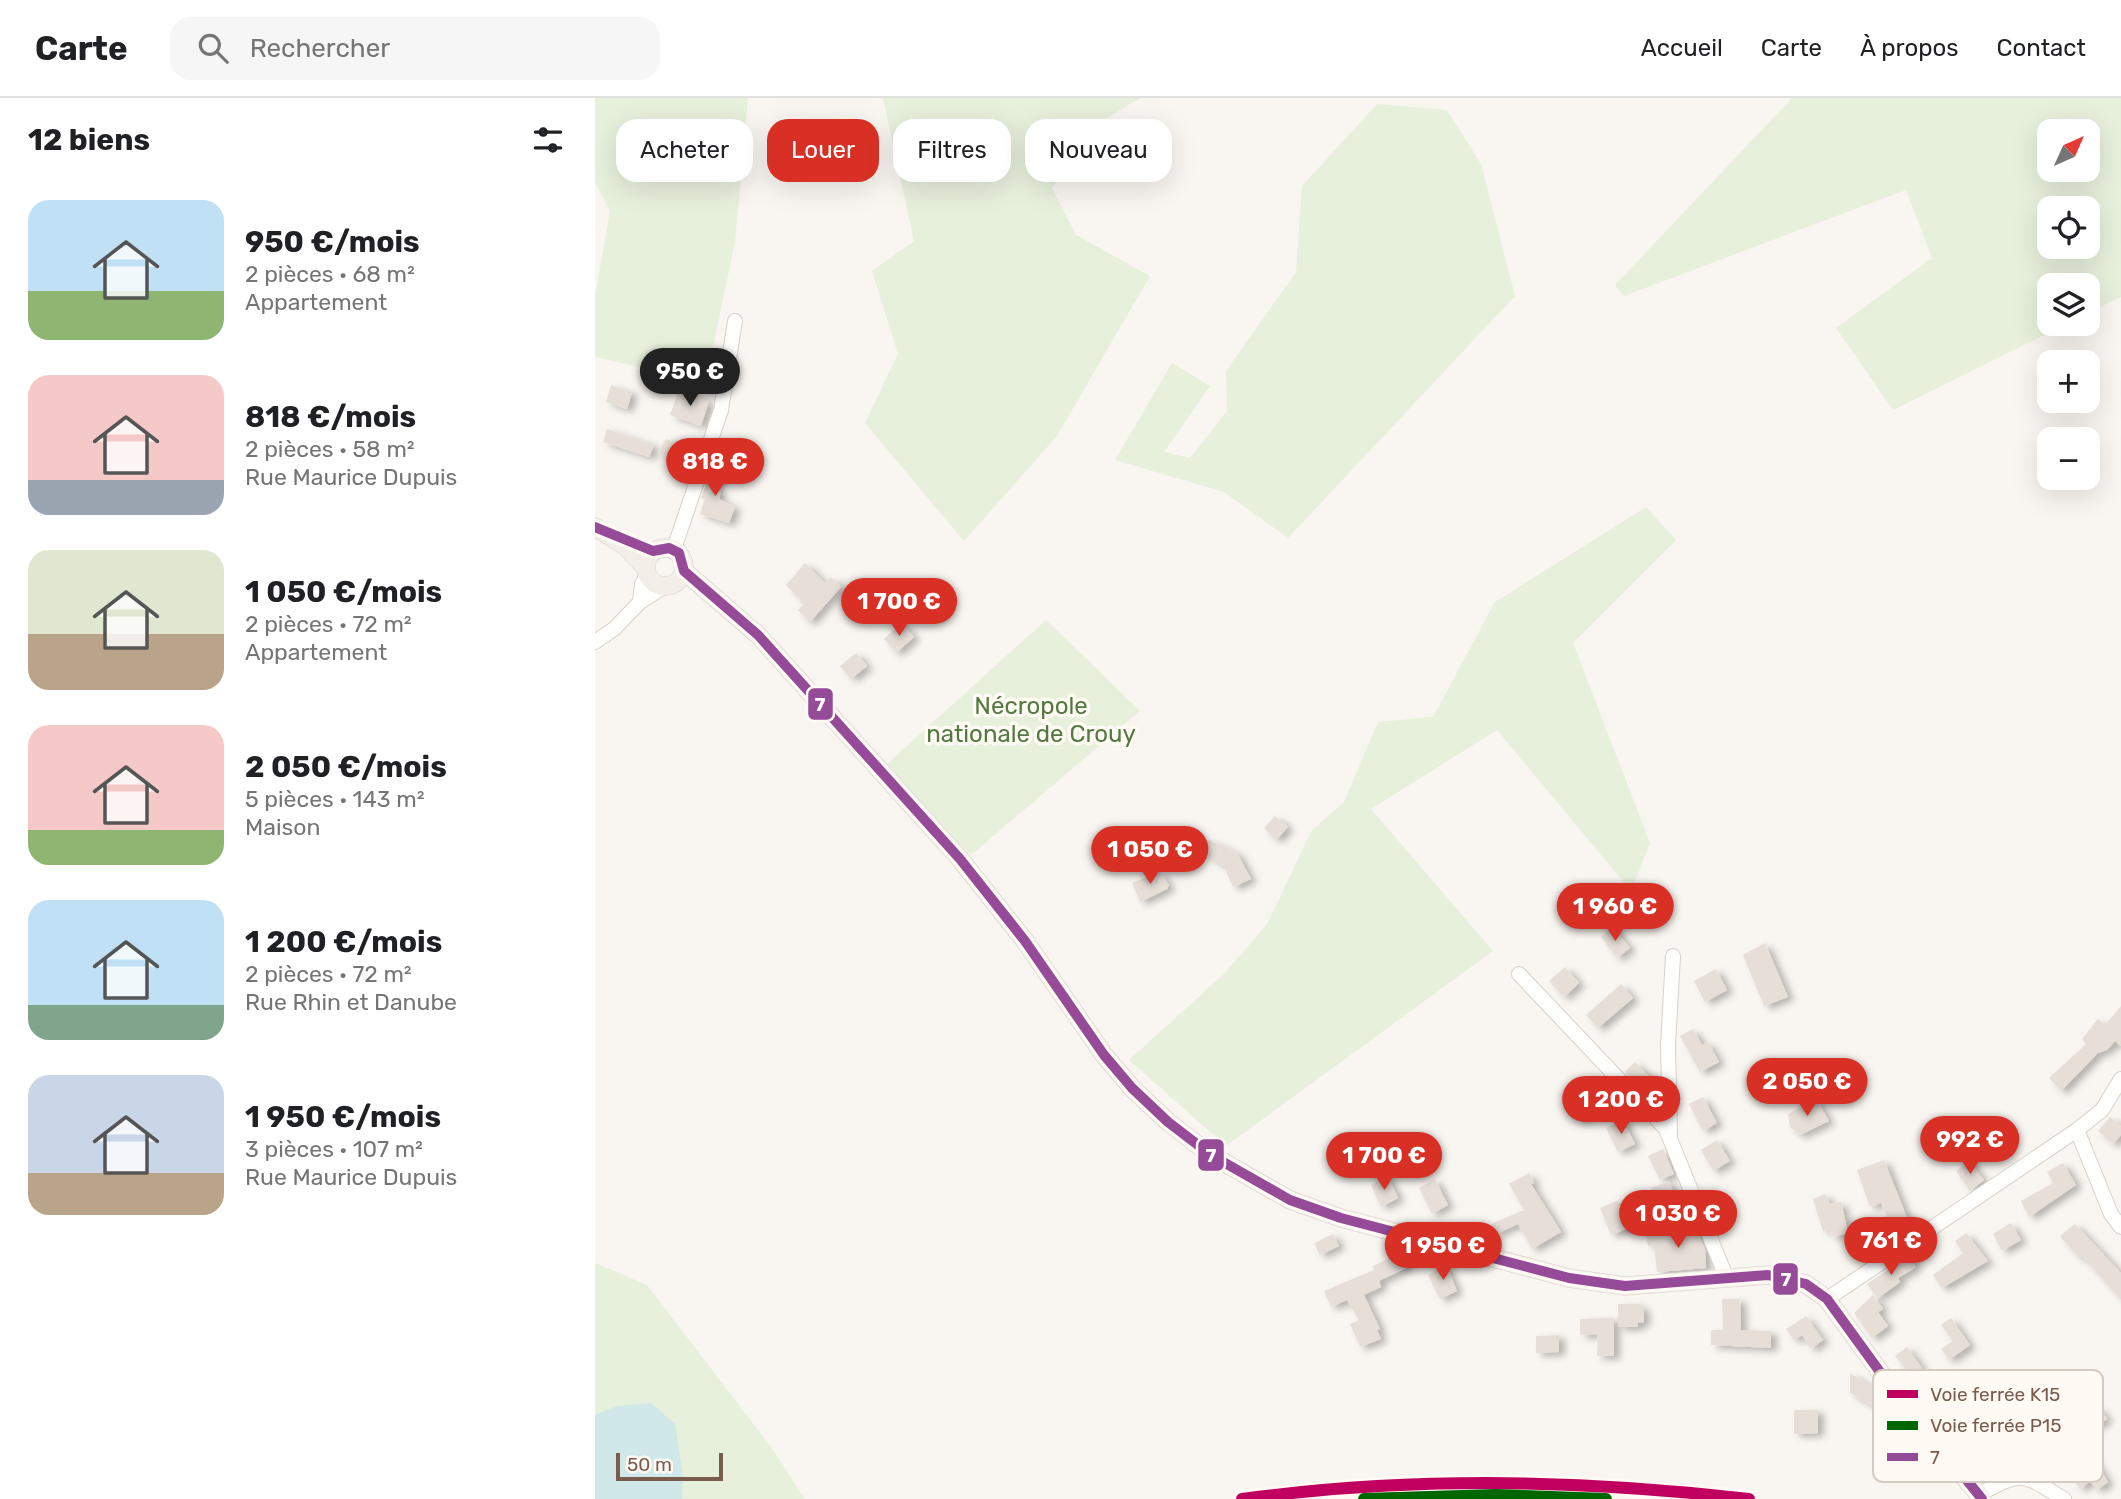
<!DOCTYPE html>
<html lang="fr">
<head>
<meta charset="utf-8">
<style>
  :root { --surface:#fff; --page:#f6f6f6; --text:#202124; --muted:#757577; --line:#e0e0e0; --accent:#d93025 }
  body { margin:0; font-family:Rubik,sans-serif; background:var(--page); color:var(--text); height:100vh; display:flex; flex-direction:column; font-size:26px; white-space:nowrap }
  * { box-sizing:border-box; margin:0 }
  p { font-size:23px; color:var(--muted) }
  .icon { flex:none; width:38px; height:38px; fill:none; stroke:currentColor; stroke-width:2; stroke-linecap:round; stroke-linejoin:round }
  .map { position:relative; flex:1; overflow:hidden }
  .details { display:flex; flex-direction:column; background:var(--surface); width:595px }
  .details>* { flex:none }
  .banner { position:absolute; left:21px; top:21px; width:665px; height:63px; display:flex; gap:14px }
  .needle { width:46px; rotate:45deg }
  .controls { position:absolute; left:1442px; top:21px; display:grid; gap:14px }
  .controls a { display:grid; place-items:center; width:63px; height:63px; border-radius:14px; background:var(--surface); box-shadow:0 7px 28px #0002; font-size:35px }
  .scale { position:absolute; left:21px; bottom:18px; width:107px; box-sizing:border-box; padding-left:7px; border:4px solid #7a5c4d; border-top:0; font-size:19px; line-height:24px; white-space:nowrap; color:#7a5c4d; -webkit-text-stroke:5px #fffaf3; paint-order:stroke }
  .price { position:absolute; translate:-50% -60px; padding:0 16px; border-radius:24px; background:var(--accent); color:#fff; font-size:23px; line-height:46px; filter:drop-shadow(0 2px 4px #0008) }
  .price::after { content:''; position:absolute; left:50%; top:42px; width:21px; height:16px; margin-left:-10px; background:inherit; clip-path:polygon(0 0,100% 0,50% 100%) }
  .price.active { background:#222; color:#fff }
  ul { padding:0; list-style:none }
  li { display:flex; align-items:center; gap:21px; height:175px; padding:0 28px }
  li span { display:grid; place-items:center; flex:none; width:196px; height:140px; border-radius:21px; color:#555 }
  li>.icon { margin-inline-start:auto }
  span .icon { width:84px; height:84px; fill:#fffc; stroke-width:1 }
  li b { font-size:30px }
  h2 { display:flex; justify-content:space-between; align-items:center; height:84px; padding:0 28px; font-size:30px }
  .tag { padding:0 24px; border-radius:21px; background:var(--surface); box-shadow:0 7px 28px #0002; font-size:24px; line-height:63px }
  .tag.active { background:var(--accent); color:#fff }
  header { display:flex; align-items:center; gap:42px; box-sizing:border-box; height:98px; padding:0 35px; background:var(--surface); border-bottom:2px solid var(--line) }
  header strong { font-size:33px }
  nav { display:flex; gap:38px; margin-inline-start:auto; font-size:24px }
  .search { width:490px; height:63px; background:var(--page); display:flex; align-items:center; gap:18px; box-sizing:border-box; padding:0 24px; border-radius:21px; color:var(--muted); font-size:26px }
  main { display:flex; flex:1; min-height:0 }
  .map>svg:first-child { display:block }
</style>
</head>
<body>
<header>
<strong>Carte</strong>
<div class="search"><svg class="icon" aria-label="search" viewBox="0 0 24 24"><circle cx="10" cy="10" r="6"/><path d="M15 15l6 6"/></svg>Rechercher</div>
<nav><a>Accueil</a><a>Carte</a><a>À propos</a><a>Contact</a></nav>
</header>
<main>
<section class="details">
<h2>12 biens<svg class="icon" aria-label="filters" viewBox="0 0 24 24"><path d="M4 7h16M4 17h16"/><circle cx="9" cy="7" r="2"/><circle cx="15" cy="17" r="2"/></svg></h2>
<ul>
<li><span style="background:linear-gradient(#bfe0f5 65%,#8fb573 0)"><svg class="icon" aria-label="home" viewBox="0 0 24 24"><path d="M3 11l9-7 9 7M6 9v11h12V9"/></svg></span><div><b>950 €/mois</b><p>2 pièces · 68 m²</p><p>Appartement</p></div></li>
<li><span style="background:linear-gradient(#f6c9c9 75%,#9aa5b1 0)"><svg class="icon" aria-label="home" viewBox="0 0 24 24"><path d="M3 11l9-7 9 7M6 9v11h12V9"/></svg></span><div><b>818 €/mois</b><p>2 pièces · 58 m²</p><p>Rue Maurice Dupuis</p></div></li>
<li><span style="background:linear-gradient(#dfe7d0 60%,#b9a48a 0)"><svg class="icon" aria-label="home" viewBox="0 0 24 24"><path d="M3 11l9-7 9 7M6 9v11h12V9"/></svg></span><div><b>1 050 €/mois</b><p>2 pièces · 72 m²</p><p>Appartement</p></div></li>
<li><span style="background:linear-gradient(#f6c9c9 75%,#8fb573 0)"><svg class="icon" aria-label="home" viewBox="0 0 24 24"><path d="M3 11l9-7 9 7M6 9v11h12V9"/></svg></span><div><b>2 050 €/mois</b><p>5 pièces · 143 m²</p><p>Maison</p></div></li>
<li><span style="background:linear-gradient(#bfe0f5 75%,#7fa58c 0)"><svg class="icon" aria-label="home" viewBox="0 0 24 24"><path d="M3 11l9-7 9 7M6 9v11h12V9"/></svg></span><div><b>1 200 €/mois</b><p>2 pièces · 72 m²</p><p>Rue Rhin et Danube</p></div></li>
<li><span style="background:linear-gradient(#c9d6e8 70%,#b9a48a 0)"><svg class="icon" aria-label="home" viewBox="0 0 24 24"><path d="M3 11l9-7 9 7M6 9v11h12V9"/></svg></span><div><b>1 950 €/mois</b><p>3 pièces · 107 m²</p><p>Rue Maurice Dupuis</p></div></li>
</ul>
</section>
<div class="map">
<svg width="1526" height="1401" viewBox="0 0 1526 1401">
  <defs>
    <filter id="shadow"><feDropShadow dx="6" dy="3.5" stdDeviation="3.5" flood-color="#0004"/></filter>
  </defs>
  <rect width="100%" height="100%" fill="#f9f5f0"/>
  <!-- green -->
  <g fill="#e7f0db" fill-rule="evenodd">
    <path d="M0 0H153L140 144 114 268 95 280 0 259V199L15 113 0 84Z"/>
    <path d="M288 0H545L494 31 457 90 481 137 555 178 462 338 369 443 270 325 303 256 277 173 319 143Z"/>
    <path d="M1197 0H1526V199L1493 215V187H1454V226H1471L1298 312 1241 230 1337 160 1311 92 1029 198 1020 187ZM1493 33V72H1454V33ZM1493 110V149H1454V110Z"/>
    <path d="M782 6 852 12 886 66 920 198 693 440 629 394 520 362 577 265 615 288 569 354 595 360 632 313 631 273 701 174 707 88Z"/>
    <path d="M1051 409 1081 442 978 545 1055 745 1036 793 902 632 776 711 898 853 631 1048 534 962 630 875 672 826 717 732 749 704 783 624 838 619 900 504Z"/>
    <path d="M451 522 545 613 376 757 334 715 292 666Z"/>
    <path d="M0 1165 52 1187 176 1349 210 1401H0Z"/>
  </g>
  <!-- water -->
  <path fill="#d0e8ea" d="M56 1305 80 1326 88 1378 87 1401H0V1317L22 1308Z"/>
  <!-- building -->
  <g fill="#e6ded7" filter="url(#shadow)">
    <path d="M16 287 37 294 32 311 11 304Z"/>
    <path d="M84 292 114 303 106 328 75 317Z"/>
    <path d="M12 331 59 347 54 359 8 344Z"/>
    <path d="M71 341 99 351 94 366 63 355Z"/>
    <path d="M129 366 119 390 126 393 124 401 140 409 134 425 105 416 110 401 106 400 117 367Z"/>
    <path d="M210 465 230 485 236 479 246 489 215 524 203 512 209 506 191 487Z"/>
    <path d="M307 525 319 539 301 555 289 541Z"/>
    <path d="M261 555 272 568 256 581 245 568Z"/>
    <path d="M680 718 693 729 681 742 669 730Z"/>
    <path d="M614 742 642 755 656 781 638 789 629 768 608 755 607 748Z"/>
    <path d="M565 774 574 787 572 791 545 804 537 785Z"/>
    <path d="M1018 829 1035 850 1022 860 1006 839Z"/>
    <path d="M1170 845 1193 899 1169 908 1148 857Z"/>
    <path d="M970 869 984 885 969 899 954 883Z"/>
    <path d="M1121 871 1132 892 1110 904 1099 883Z"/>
    <path d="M1026 886 1038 900 1003 930 991 917Z"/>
    <path d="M1526 908V948L1520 943 1512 952 1503 955 1466 993 1454 980 1491 946 1487 941 1503 921 1510 927Z"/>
    <path d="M1098 931 1107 947 1113 944 1124 964 1105 974 1085 938Z"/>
    <path d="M1040 964 1057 981 1047 991 1030 974Z"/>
    <path d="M988 994 998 1014 983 1022 973 1002Z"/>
    <path d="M1108 999 1122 1025 1108 1033 1094 1006Z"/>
    <path d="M1221 1001 1234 1023 1205 1037 1195 1029 1193 1016Z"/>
    <path d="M1515 1019 1526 1028V1037L1518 1046 1503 1033Z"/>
    <path d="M1028 1022 1040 1046 1023 1054 1011 1030Z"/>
    <path d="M1122 1042 1135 1063 1118 1073 1106 1052Z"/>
    <path d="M1068 1051 1079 1076 1065 1082 1053 1058Z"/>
    <path d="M1289 1062 1313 1122 1309 1124 1313 1134 1302 1141 1286 1105 1275 1109 1262 1072Z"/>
    <path d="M1374 1063 1389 1082 1375 1093 1361 1073Z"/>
    <path d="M1468 1065 1481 1087 1434 1119 1426 1103 1458 1085 1452 1074Z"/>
    <path d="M934 1075 939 1085 936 1086 966 1134 937 1151 923 1126 901 1136 896 1126 929 1112 914 1086Z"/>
    <path d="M793 1079 803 1100 786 1109 776 1087Z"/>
    <path d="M840 1081 853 1107 837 1116 824 1090Z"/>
    <path d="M1074 1083 1084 1109 1066 1116 1056 1090Z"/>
    <path d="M1230 1096 1235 1106 1246 1104 1253 1135 1238 1139 1233 1131 1228 1133 1218 1101Z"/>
    <path d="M1022 1103 1033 1130 1016 1137 1005 1110Z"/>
    <path d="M1416 1125 1426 1142 1407 1153 1398 1136Z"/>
    <path d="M1480 1126 1526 1175V1202L1487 1158 1484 1160 1465 1138Z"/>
    <path d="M1101 1130 1110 1151 1111 1170 1062 1174 1059 1147 1053 1148 1051 1137Z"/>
    <path d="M1371 1135 1393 1163 1347 1190 1338 1177 1368 1155 1360 1143Z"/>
    <path d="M738 1136 744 1148 725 1157 719 1145Z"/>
    <path d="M806 1155 813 1169 784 1183 786 1189 769 1197 785 1231 782 1232 786 1241 765 1249 755 1226 764 1222 752 1202 736 1209 729 1193 779 1172 778 1168Z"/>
    <path d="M1313 1158 1321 1169 1303 1180 1305 1184 1283 1200 1272 1186Z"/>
    <path d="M851 1167 862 1193 845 1201 833 1177Z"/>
    <path d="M1278 1197 1288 1211 1283 1214 1293 1228 1277 1240 1259 1215Z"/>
    <path d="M1127 1201H1145L1146 1232 1176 1233V1250L1116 1247V1232H1128Z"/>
    <path d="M1023 1206H1044V1210L1049 1209V1225H1043V1229H1023Z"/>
    <path d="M1211 1218 1228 1242 1216 1251 1207 1237 1199 1242 1191 1231Z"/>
    <path d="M1019 1220V1258H1002L1003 1236 985 1237V1221Z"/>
    <path d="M1356 1220 1375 1247 1354 1262 1346 1251 1358 1243 1346 1227Z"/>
    <path d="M964 1237V1254L941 1255V1238Z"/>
    <path d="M1312 1249 1327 1270 1316 1278 1300 1258Z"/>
    <path d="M1255 1275 1286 1295 1278 1308 1255 1295Z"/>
    <path d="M1504 1309 1512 1321 1486 1339 1513 1384 1502 1392 1495 1383 1485 1391 1480 1384 1479 1372 1469 1362 1453 1374 1440 1354 1431 1360 1418 1341 1410 1347 1401 1335 1417 1323 1426 1335 1432 1331 1445 1350Z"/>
    <path d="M1199 1312H1223V1335L1199 1336Z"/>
  </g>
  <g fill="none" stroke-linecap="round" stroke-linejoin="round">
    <defs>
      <g id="minor">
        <path d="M79 451 126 312 140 223"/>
        <path d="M45 504 47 486 52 477"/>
        <path d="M0 544 19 531 45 504 70 488"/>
        <path d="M924 876 1071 1031 1132 1181"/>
        <path d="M1482 1032 1516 1116 1526 1129"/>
        <path d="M1075 1036 1073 947 1078 858"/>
        <path d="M1232 1201 1482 1032 1507 1012 1526 981"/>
        <path d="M1383 1397C1429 1372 1426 1375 1469 1401"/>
      </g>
      <g id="major">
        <path d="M0 429 30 448 50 469"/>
        <circle cx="70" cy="469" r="19"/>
        <path d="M89 473 163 537 365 761 430 843 509 957 537 990 573 1024 616 1057 695 1102 746 1120 974 1180 1030 1188 1173 1177 1211 1186 1232 1201 1293 1285 1387 1401"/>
      </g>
    </defs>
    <!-- minor casing -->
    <use href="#minor" stroke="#d7d1cb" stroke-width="16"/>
    <!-- major casing -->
    <use href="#major" stroke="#dad1cc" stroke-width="19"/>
    <!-- minor -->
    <use href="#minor" stroke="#fefefd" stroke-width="14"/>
    <!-- major -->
    <use href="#major" stroke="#f3eee8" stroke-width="18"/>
    <defs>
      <path id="bus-1" d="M0 429 58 453 74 450 84 455 89 473 163 537 365 761 430 843 509 957 537 990 573 1024 616 1057 695 1102 746 1120 974 1180 1030 1188 1173 1177 1211 1186 1232 1201 1293 1285 1387 1401"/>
    </defs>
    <!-- bus-1 casing -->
    <use href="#bus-1" stroke="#fffaf3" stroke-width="16"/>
    <!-- bus-1 -->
    <use href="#bus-1" stroke="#954b97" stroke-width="10"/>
    <defs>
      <path id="rail-1" d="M647 1401C817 1378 984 1381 1154 1401"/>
      <path id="rail-2" d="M769 1401 900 1397 1011 1401"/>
    </defs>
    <!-- rail-1 casing -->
    <use href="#rail-1" stroke="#fffaf3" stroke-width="18"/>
    <!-- rail-2 casing -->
    <use href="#rail-2" stroke="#fffaf3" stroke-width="18"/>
    <!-- rail-1 -->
    <use href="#rail-1" stroke="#bf005f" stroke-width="12"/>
    <!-- rail-2 -->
    <use href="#rail-2" stroke="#060" stroke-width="12"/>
  </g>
  <g text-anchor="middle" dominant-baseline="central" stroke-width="7" stroke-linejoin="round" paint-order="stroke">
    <!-- park labels -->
    <g font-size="24" fill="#537a41" stroke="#fffaf3">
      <text x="436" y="608">Nécropole<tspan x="436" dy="28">nationale de Crouy</tspan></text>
    </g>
  </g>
  <!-- legend -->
  <rect x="1278" y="1272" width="230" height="112" rx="10" fill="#fffaf3" stroke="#d7cbc1" stroke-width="2"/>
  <rect x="1292" y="1292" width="31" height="8" fill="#bf005f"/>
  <rect x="1292" y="1323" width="31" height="9" fill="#060"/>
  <rect x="1292" y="1355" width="31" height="8" fill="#954b97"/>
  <g font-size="19" fill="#7a5c4d">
    <text x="1335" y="1303">Voie ferrée K15</text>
    <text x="1335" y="1334">Voie ferrée P15</text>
    <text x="1335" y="1366">7</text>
  </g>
  <g stroke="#fffaf3" stroke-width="2.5">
    <rect x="212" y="589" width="27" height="34" rx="7" fill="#954b97"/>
    <rect x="602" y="1040" width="28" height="34" rx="7" fill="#954b97"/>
    <rect x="1177" y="1164" width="27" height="34" rx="7" fill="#954b97"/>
  </g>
  <g font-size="19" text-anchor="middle" font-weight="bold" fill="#fff">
    <text x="225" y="613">7</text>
    <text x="616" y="1064">7</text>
    <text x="1191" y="1188">7</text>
  </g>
</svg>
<div class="controls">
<a><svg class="needle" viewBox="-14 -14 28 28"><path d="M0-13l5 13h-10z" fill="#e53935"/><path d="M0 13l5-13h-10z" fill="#757577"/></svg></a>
<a><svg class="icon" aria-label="locate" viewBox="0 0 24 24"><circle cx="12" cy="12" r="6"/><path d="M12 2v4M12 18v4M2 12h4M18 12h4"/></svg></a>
<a><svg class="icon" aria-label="layers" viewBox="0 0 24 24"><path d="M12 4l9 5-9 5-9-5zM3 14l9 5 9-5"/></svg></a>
<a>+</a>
<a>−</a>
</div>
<div class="scale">50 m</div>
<b class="price active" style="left:95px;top:310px">950 €</b>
<b class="price" style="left:120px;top:400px">818 €</b>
<b class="price" style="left:304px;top:540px">1 700 €</b>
<b class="price" style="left:555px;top:788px">1 050 €</b>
<b class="price" style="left:1020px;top:845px">1 960 €</b>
<b class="price" style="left:1212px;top:1020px">2 050 €</b>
<b class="price" style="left:1026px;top:1038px">1 200 €</b>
<b class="price" style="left:1375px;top:1078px">992 €</b>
<b class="price" style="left:789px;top:1094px">1 700 €</b>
<b class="price" style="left:1083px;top:1152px">1 030 €</b>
<b class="price" style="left:1296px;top:1179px">761 €</b>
<b class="price" style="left:848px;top:1184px">1 950 €</b>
<div class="banner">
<a class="tag">Acheter</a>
<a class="tag active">Louer</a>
<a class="tag">Filtres</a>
<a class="tag">Nouveau</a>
</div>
</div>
</main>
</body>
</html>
